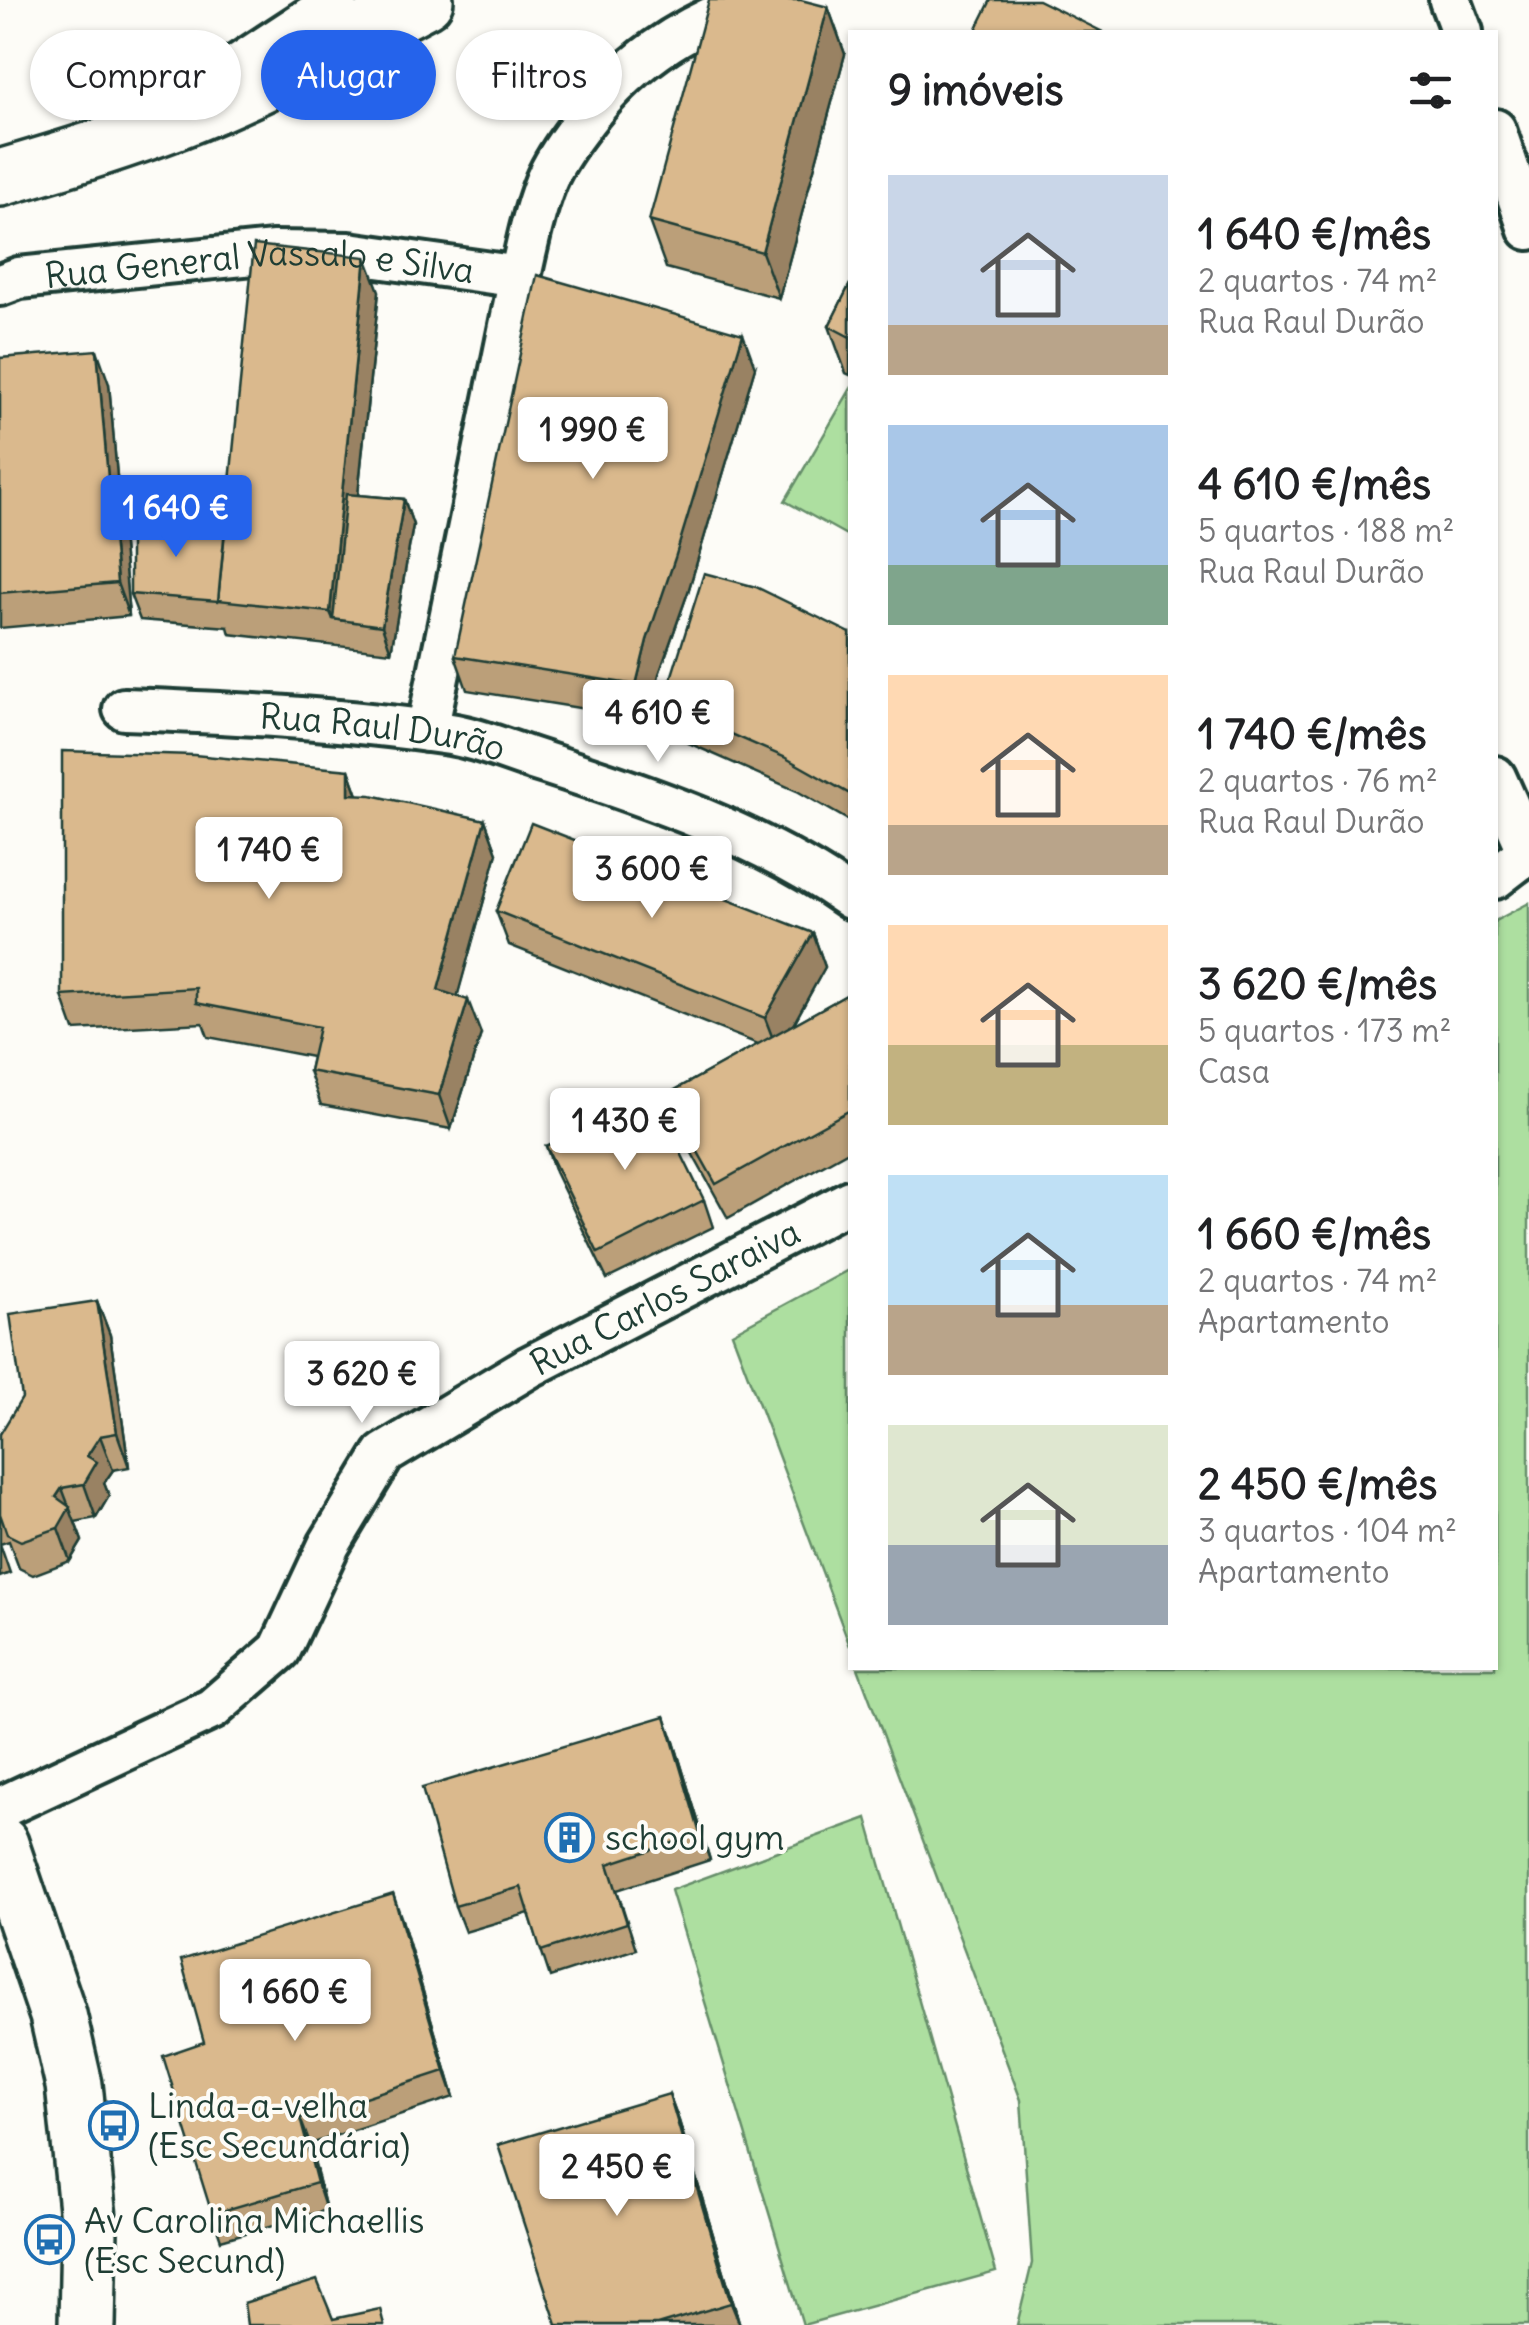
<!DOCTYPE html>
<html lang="pt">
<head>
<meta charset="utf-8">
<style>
  :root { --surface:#fff; --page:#f2f2f2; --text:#202124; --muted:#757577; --accent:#2563eb }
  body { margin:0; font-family:Delius,sans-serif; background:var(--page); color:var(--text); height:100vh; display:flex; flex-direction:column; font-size:38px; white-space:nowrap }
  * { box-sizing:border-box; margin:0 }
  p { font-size:32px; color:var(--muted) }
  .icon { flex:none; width:55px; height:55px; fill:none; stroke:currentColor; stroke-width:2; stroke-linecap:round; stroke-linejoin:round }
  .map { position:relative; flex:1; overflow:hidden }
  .sheet { position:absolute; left:848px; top:30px; width:650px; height:1640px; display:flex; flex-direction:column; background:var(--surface); border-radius:0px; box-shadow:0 2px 8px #0004 }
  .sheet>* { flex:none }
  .guide { position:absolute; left:30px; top:30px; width:668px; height:90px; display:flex; gap:20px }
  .price { position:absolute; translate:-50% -85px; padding:0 22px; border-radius:10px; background:#fff; color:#222; font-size:32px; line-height:65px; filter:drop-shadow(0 2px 5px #0008) }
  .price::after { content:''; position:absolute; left:50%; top:60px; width:30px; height:22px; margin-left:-15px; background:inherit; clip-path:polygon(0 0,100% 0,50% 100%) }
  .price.selected { background:var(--accent); color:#fff }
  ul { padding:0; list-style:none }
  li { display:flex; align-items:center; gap:30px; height:250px; padding:0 40px }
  li span { display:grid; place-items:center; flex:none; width:280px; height:200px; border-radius:0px; color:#555 }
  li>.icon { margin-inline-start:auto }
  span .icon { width:120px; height:120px; fill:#fffc; stroke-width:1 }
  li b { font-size:42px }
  h2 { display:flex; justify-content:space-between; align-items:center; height:120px; padding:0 40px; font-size:42px }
  .tag { padding:0 35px; border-radius:45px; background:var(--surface); box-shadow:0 2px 8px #0004; font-size:35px; line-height:90px }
  .tag.selected { background:var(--accent); color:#fff }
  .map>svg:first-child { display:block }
</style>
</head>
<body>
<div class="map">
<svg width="1529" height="2325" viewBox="0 0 1529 2325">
  <rect width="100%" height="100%" fill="#fdfcf7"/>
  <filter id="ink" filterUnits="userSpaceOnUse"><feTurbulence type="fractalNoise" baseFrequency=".01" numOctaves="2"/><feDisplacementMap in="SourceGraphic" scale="20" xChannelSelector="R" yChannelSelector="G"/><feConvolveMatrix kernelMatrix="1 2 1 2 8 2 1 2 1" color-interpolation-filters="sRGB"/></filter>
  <g filter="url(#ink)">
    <!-- green -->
    <g fill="#addfa0" stroke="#668e6a" stroke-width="2.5">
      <path d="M850 390V537L785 501Z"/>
      <path d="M1529 903V2325H1017L1032 2263 1021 2100 858 1668H1495V921Z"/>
      <path d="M850 1269V1646L732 1333Z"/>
      <path d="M867 1818 996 2272 803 2325 671 1890Z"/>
    </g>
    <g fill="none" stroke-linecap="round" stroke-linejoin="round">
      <defs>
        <g id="street">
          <path d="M1450 0 1462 32"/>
          <path d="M194 94 337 0"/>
          <path d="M1495 130 1529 229"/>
          <path id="s1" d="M0 285 19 278 274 252 349 253 520 277"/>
          <path id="s2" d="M124 709C233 713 342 718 450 734 482 739 514 754 545 763 650 797 759 834 850 898"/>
          <path d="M427 731 520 277C527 245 534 211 546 181 554 162 566 145 578 129 626 63 680 27 755 0"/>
          <path d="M1495 777 1529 852 1495 878"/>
          <path id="s3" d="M0 1808 212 1709 280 1650 329 1545 384 1454 529 1367 850 1201"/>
        </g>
        <g id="secondary">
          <path d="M0 178C59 161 118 143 176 121 262 88 343 43 425 0"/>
          <path d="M0 1844 58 2015 74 2085 89 2228 87 2325"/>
        </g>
      </defs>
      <!-- street casing -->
      <use href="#street" stroke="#1f3d34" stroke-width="48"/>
      <!-- secondary casing -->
      <use href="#secondary" stroke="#1f3d34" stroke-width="62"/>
      <!-- street -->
      <use href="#street" stroke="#fdfcf7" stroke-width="40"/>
      <!-- secondary -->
      <use href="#secondary" stroke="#fdfcf7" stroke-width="55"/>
    </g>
    <!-- wall -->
    <g fill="#bb9f79" stroke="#1f3d34" stroke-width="2.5">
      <path d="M828 7 845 54 779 298 666 268 649 221Z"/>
      <path d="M850 284V375L846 373 829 326Z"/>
      <path d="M379 291 358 495 404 499 413 525 391 652 230 634 228 627 140 620 130 594 225 528Z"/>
      <path d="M0 358 109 384 129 616 0 628Z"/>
      <path d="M755 367 688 592 659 674 648 719 467 690 455 656Z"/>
      <path d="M850 633V821L797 791 675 737 663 704Z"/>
      <path d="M349 770 358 795 485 820 497 853 457 996 481 1034 451 1129 321 1105 309 1071 312 1057 208 1037 203 1023 74 1030 62 996Z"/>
      <path d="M496 911 813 933 825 967 793 1025 850 993V1150L728 1218 678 1128 666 1095 758 1044 509 945Z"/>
      <path d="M546 1146 704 1200 713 1227 607 1279 555 1172Z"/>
      <path d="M97 1301 110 1335 129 1467 113 1470 104 1483 109 1496 96 1518 75 1522 82 1541 70 1561 33 1575 19 1568 9 1541 0 1544 10 1573 0 1577V1434Z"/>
      <path d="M674 1742 710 1860 617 1890 636 1949 550 1977 529 1913 465 1932 455 1906Z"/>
      <path d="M402 1920 454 2097 310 2144 326 2210 221 2240 212 2214 204 2042Z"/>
      <path d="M669 2094 679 2121 740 2325H557Z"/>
    </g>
    <!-- shaded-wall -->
    <g fill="#998263" stroke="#1f3d34" stroke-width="2.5">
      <path d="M828 7 845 54 779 298 762 252Z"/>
      <path d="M366 257 379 291 345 621 333 619 330 612Z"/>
      <path d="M743 334 755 367 688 592 659 674 648 719 636 685 647 640Z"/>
      <path d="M97 350 109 384 129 616 117 583Z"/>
      <path d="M404 499 413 525 391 652 382 626Z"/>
      <path d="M349 770 361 804 349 794Z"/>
      <path d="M485 820 497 853 450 1023 438 990Z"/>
      <path d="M813 933 825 967 778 1052 765 1018Z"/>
      <path d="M468 1000 481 1034 451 1129 439 1095Z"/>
      <path d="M97 1301 110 1335 129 1467 117 1433Z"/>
      <path d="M100 1436 113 1470 104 1483 109 1496 96 1518 84 1484 87 1456Z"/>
      <path d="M62 1488 82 1541 70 1561 58 1528 56 1497Z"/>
      <path d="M665 1716 674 1742 710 1860 700 1834Z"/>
      <path d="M393 1894 402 1920 454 2097 445 2071Z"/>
      <path d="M669 2094 679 2121 740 2325 731 2303Z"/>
      <path d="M300 2118 310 2144 326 2210 317 2183Z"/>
    </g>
    <!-- building -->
    <g fill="#dab98d" stroke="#1f3d34" stroke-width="2.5">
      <path d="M709 0H801L828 7 762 252 649 221Z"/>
      <path d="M991 0H1038L1103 32H975Z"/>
      <path d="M254 245 366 257 330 612 218 600Z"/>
      <path d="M537 275 743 334 675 558 647 640 636 685 455 656Z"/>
      <path d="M850 284V337L829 326Z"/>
      <path d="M97 350 117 583 0 593V358Z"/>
      <path d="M346 494 404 499 382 626 333 619Z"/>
      <path d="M130 518 225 528 218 601 130 594Z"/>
      <path d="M704 573 756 587 850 633V794L784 757 663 704Z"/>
      <path d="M62 751 194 755 349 770V794L371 795 485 820 438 990 468 1000 439 1095 309 1071 319 1027 196 1003V988L62 996Z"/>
      <path d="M531 823 813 933 765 1018 496 911Z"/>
      <path d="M850 993V1110L716 1184 666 1095Z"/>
      <path d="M652 1094 704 1200 598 1253 546 1146Z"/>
      <path d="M97 1301 117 1433 100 1436 87 1456 97 1462 84 1484 62 1488 56 1497 70 1507 58 1528 21 1541 7 1534 0 1514V1434L22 1398 10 1314Z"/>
      <path d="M665 1716 700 1834 608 1864 627 1923 541 1951 521 1887 455 1906 422 1788Z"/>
      <path d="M393 1894 445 2071 300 2118 317 2183 212 2214 163 2056 204 2042 181 1960Z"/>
      <path d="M669 2094 731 2303 657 2325H557L498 2145Z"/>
      <path d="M317 2280 333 2319 380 2309 384 2325H247L244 2303Z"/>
    </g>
  </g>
  <!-- icons -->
  <defs>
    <symbol id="building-ring" viewBox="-11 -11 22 22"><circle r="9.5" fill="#fdfcf7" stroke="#1f6fb2" stroke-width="1.5"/><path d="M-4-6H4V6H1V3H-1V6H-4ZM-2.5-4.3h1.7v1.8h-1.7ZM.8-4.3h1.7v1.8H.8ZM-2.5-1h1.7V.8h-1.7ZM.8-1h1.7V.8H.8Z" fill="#1f6fb2"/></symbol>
    <symbol id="bus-ring" viewBox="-11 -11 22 22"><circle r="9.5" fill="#fdfcf7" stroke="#1f6fb2" stroke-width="1.5"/><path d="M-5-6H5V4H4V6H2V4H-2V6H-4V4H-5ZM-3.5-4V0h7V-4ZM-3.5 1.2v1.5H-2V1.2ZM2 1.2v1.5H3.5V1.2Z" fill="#1f6fb2"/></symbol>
  </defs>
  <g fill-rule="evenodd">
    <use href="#building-ring" x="542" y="1810" width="55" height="55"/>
    <use href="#bus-ring" x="86" y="2098" width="55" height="55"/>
    <use href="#bus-ring" x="22" y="2212" width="55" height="55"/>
  </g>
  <g text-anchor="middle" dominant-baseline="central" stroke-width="8" stroke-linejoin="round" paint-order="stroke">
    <!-- street labels -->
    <g font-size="35" fill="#1f3d34" stroke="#fdfcf7">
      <text stroke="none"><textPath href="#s1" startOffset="262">Rua General Vassalo e Silva</textPath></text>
      <text stroke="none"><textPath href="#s2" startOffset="260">Rua Raul Durão</textPath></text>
      <text stroke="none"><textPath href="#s3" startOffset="868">Rua Carlos Saraiva</textPath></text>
    </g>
    <!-- poi labels -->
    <g font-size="35" fill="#1f3d34" stroke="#fdfcf7" text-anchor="start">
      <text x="605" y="1837">school gym</text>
      <text x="148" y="2105">Linda-a-velha<tspan x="148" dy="40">(Esc Secundária)</tspan></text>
      <text x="84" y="2220">Av Carolina Michaellis<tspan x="84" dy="40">(Esc Secund)</tspan></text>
    </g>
  </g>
</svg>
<b class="price" style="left:593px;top:482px">1 990 €</b>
<b class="price selected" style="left:176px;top:560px">1 640 €</b>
<b class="price" style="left:658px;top:765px">4 610 €</b>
<b class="price" style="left:269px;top:902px">1 740 €</b>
<b class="price" style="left:652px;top:921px">3 600 €</b>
<b class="price" style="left:625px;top:1173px">1 430 €</b>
<b class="price" style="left:362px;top:1426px">3 620 €</b>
<b class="price" style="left:295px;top:2044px">1 660 €</b>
<b class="price" style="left:617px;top:2219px">2 450 €</b>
<div class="guide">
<a class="tag">Comprar</a>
<a class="tag selected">Alugar</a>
<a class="tag">Filtros</a>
</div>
<section class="sheet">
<h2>9 imóveis<svg class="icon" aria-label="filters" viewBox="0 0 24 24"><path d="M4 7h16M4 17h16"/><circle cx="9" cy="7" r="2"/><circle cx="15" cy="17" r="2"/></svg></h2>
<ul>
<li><span style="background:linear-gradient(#c9d6e8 75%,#b9a48a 0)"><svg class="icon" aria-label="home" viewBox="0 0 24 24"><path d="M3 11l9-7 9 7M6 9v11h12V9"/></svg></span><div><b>1 640 €/mês</b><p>2 quartos · 74 m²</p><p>Rua Raul Durão</p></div></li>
<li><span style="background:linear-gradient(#a9c7e8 70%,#7fa58c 0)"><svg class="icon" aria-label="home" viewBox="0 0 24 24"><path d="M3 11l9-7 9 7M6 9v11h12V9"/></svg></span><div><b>4 610 €/mês</b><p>5 quartos · 188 m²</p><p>Rua Raul Durão</p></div></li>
<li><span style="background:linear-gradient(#ffd9b3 75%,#b9a48a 0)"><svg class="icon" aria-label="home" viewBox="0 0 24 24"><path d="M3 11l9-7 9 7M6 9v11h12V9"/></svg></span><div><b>1 740 €/mês</b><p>2 quartos · 76 m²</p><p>Rua Raul Durão</p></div></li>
<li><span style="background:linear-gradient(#ffd9b3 60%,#c2b280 0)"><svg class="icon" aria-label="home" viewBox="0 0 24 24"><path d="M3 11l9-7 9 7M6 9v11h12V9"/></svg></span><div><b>3 620 €/mês</b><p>5 quartos · 173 m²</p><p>Casa</p></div></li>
<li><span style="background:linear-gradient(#bfe0f5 65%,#b9a48a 0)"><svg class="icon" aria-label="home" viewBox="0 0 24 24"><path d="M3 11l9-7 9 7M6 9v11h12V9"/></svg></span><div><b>1 660 €/mês</b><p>2 quartos · 74 m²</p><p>Apartamento</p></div></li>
<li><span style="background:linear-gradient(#dfe7d0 60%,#9aa5b1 0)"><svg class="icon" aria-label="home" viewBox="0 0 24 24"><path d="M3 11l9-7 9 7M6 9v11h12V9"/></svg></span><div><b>2 450 €/mês</b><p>3 quartos · 104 m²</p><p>Apartamento</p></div></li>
</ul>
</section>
</div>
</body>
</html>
